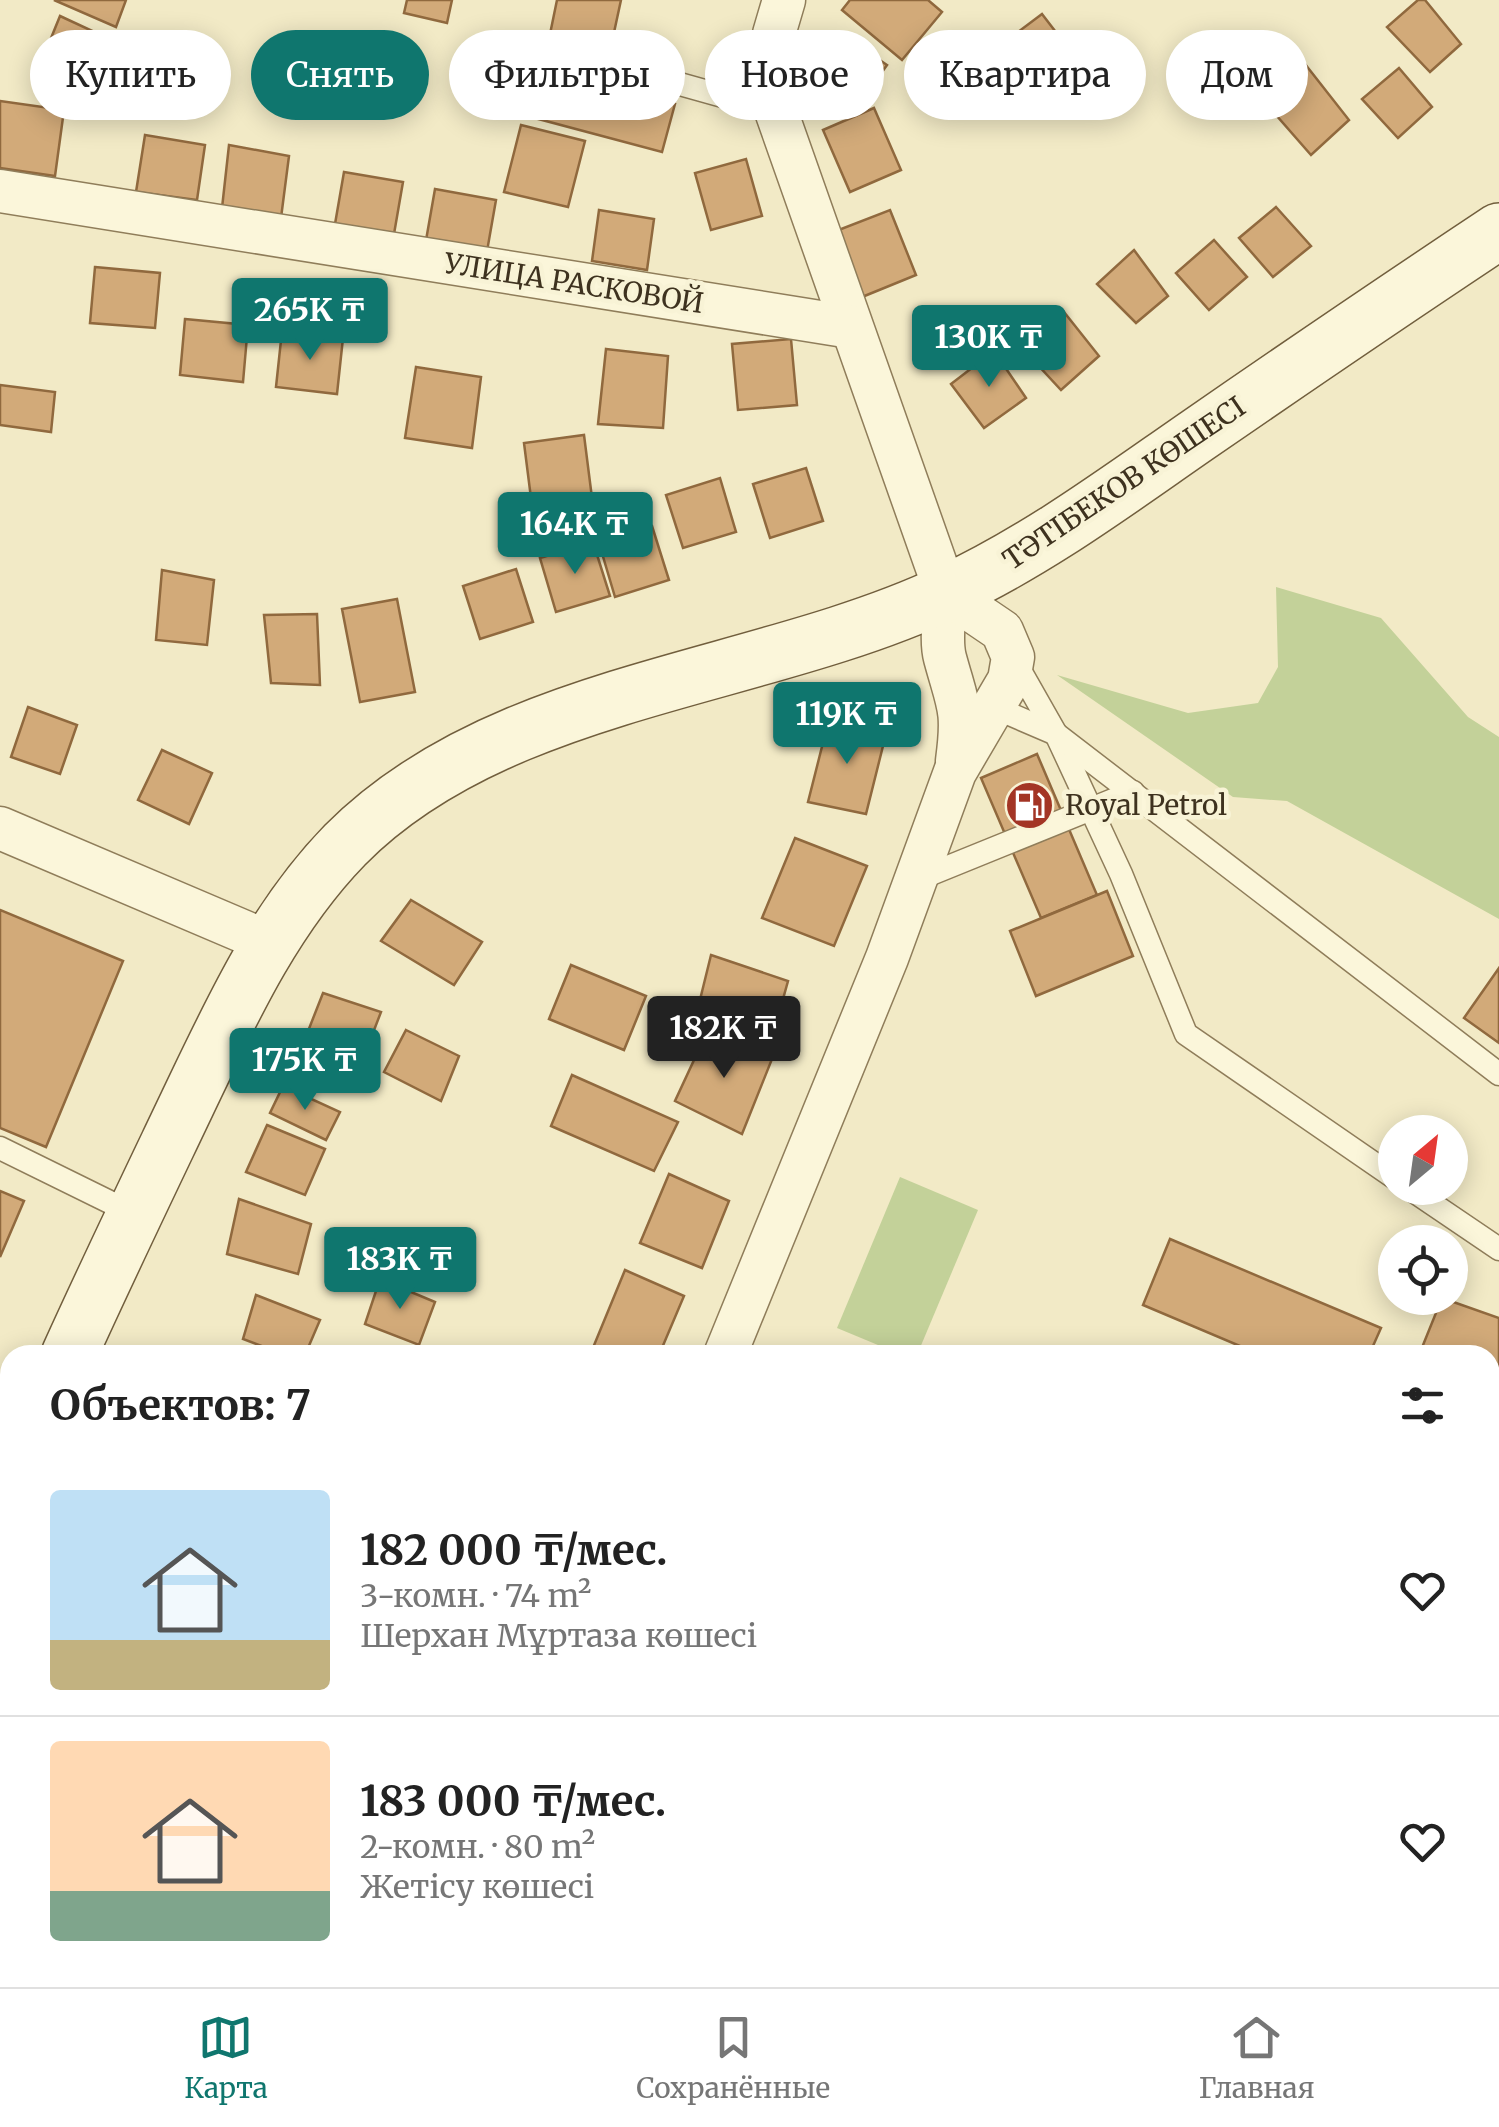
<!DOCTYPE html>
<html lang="ru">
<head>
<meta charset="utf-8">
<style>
  :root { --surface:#fff; --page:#f2f2f2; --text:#222; --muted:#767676; --line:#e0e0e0; --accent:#0f766e }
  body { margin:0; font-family:Merriweather,serif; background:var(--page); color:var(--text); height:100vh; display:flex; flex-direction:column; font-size:38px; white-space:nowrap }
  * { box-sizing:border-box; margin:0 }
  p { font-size:32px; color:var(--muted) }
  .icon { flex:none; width:55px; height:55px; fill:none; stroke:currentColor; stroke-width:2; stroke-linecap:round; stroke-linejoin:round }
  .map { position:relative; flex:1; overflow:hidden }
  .panel { position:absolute; left:0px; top:1345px; width:1500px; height:642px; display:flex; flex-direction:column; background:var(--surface); border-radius:30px 30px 0 0; box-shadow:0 5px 25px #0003 }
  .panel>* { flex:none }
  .top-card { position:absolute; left:30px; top:30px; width:1440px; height:90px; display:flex; gap:20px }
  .needle { width:65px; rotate:29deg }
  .tools { position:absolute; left:1378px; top:1115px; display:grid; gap:20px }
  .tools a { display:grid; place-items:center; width:90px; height:90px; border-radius:50%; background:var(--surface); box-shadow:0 5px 25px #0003; font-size:50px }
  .price { position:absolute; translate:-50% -85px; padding:0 22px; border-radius:10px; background:var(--accent); color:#fff; font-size:32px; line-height:65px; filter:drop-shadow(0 2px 5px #0008) }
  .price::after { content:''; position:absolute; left:50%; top:60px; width:30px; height:22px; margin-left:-15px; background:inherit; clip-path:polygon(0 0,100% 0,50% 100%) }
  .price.active { background:#222; color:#fff }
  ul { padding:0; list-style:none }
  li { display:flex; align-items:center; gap:30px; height:250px; padding:0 50px }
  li+li { border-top:2px solid var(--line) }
  li span { display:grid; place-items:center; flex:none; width:280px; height:200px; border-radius:10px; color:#555 }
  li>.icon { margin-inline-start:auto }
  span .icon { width:120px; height:120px; fill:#fffc; stroke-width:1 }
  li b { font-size:42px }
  h2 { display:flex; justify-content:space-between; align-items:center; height:120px; padding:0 50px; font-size:42px }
  .chip { padding:0 35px; border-radius:45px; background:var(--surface); box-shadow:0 5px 25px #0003; font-size:35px; line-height:90px }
  .chip.active { background:var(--accent); color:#fff }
  .tab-bar { display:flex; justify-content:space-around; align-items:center; height:140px; border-top:2px solid var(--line); background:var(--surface); font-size:28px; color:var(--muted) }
  .tab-bar a { display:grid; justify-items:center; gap:5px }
  .tab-bar .active { color:var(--accent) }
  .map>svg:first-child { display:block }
</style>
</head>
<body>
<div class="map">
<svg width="1499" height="1987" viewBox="0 0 1499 1987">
  <rect width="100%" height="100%" fill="#f2eac6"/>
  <!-- green -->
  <g fill="#c3d199">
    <path d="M1276 587 1381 618 1468 717 1499 737V919L1287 801 1233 797 1057 675 1188 713 1258 703 1278 667Z"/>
    <path d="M900 1177 978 1210 917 1355H902L837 1328Z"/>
  </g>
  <!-- building -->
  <g fill="#d2aa79" stroke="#90693e" stroke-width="2.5">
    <path d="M54 0H126L116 27Z"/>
    <path d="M407 0H452L447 23 404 13Z"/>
    <path d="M557 0H621L610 51 549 39Z"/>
    <path d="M850 0H928L942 12 902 60 842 10Z"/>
    <path d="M1418 0H1425L1461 44 1430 72 1387 27Z"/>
    <path d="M1042 14 1085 70 1041 103 998 47Z"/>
    <path d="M60 16 112 40 93 83 43 58Z"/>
    <path d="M849 39 887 65 857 107 819 80Z"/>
    <path d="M1305 64 1349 120 1311 155 1262 99Z"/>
    <path d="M1399 68 1432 107 1398 138 1362 99Z"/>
    <path d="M545 69 675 104 662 152 531 117Z"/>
    <path d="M0 101 64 110 55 176 0 168Z"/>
    <path d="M874 108 901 170 850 192 823 130Z"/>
    <path d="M521 125 585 141 568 207 504 192Z"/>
    <path d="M145 135 205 145 197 200 136 192Z"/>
    <path d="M229 145 289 156 281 218 222 208Z"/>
    <path d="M746 159 762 216 711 230 695 173Z"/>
    <path d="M344 172 403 182 394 234 335 224Z"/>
    <path d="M435 189 496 200 486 257 425 246Z"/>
    <path d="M1276 207 1311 246 1273 277 1239 238Z"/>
    <path d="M599 210 654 219 647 270 592 261Z"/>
    <path d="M890 210 916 275 862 297 836 231Z"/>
    <path d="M1214 240 1247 277 1209 310 1176 273Z"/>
    <path d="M1134 250 1168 296 1136 323 1097 284Z"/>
    <path d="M95 267 160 273 155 328 90 323Z"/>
    <path d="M1064 312 1099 356 1061 390 1024 350Z"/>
    <path d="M185 319 248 325 243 382 180 375Z"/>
    <path d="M282 331 343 338 337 394 276 387Z"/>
    <path d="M791 339 797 405 738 410 732 344Z"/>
    <path d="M606 349 668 356 663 428 598 424Z"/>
    <path d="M994 351 1026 398 984 428 951 384Z"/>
    <path d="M416 367 481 377 472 448 405 438Z"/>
    <path d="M0 385 55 392 51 432 0 425Z"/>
    <path d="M584 435 592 498 532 506 524 443Z"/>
    <path d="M806 468 823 521 770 538 753 484Z"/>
    <path d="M720 478 736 532 683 548 666 495Z"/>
    <path d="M652 526 669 580 615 597 599 543Z"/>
    <path d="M593 542 610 596 556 612 540 558Z"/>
    <path d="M516 569 533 622 480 639 463 586Z"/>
    <path d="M162 570 214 580 207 645 156 640Z"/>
    <path d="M397 599 415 692 360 702 342 609Z"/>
    <path d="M317 614 320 685 271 683 264 615Z"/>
    <path d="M28 707 77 725 60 774 11 757Z"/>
    <path d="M829 719 886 734 866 814 808 802Z"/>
    <path d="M162 750 212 773 189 824 138 800Z"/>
    <path d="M1037 754 1097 895 1041 918 981 778Z"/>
    <path d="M795 838 867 866 834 946 762 918Z"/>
    <path d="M1107 891 1133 956 1036 996 1010 931Z"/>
    <path d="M411 900 482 942 454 985 381 941Z"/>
    <path d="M0 910 123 961 46 1147 0 1128Z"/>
    <path d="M711 955 788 981 773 1035 698 1008Z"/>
    <path d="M571 965 646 996 624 1050 549 1019Z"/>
    <path d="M1499 968V1043L1464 1018Z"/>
    <path d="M323 993 381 1012 361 1064 303 1044Z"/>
    <path d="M406 1030 459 1056 441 1101 384 1072Z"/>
    <path d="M708 1030 772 1059 742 1134 675 1101Z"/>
    <path d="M572 1075 678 1122 654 1171 551 1126Z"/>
    <path d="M283 1086 340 1112 326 1140 270 1113Z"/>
    <path d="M267 1125 325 1149 305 1195 246 1172Z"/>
    <path d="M669 1174 729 1201 702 1268 640 1243Z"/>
    <path d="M0 1191 24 1201 0 1257Z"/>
    <path d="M239 1199 311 1224 298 1274 227 1254Z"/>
    <path d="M1170 1239 1381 1328 1369 1355H1261L1143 1305Z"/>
    <path d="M625 1270 684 1296 659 1355H590Z"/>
    <path d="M380 1279 435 1302 419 1345 365 1324Z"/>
    <path d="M256 1295 320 1320 305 1355H285L243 1339Z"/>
    <path d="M1442 1298 1499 1318V1424L1490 1420V1355H1419Z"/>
    <path d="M8 1762 10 1763V1845L0 1841V1781Z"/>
    <path d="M0 1898 10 1902V1978H31L28 1987H0Z"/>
    <path d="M1490 1927 1499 1928V1987H1447L1448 1978H1490Z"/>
    <path d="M333 1978H344L365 1987H329Z"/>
    <path d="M540 1978H594L591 1987H558Z"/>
    <path d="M932 1978H955L978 1987H929Z"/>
    <path d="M1197 1978H1229L1223 1987H1211Z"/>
  </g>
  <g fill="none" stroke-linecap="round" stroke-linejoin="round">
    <defs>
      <g id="service">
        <path d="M594 60 776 111"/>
        <path d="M1014 660 1056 734 1121 874 1186 1034 1395 1178"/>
        <path d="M984 703 1056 734 1499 1074"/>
        <path d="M916 880 1133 792"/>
        <path d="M0 1148 134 1214"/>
        <path d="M1409 1188 1499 1249"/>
      </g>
      <g id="minor">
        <path d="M784 0 774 34 776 111 946 593C945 613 940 639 945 658 958 706 964 709 957 761"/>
        <path d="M0 191 851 327"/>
        <path d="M0 828 268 942"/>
        <path d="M725 1355 887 958 955 772 1009 680 1013 657 1002 631 946 593"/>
        <path d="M1028 1978 1048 1987"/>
        <path d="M455 1987 459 1978"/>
        <path d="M1102 1987 1106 1978"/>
      </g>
      <g id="secondary">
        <path d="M69 1355C107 1271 147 1188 187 1104 231 1012 273 919 345 845 499 689 757 682 948 592 1038 550 1117 491 1198 435 1298 366 1398 298 1499 231"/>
        <path d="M0 1506 10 1484"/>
      </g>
    </defs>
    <!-- service casing -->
    <use href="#service" stroke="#8f7d5a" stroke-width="25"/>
    <!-- minor casing -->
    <use href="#minor" stroke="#8f7d5a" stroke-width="45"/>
    <!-- secondary casing -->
    <use href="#secondary" stroke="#715e3d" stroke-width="58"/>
    <!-- service -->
    <use href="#service" stroke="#fbf6da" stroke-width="22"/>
    <!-- minor -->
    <use href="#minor" stroke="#fbf6da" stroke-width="42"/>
    <!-- secondary -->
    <use href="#secondary" stroke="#fbf6da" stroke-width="55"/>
  </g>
  <!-- icons -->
  <defs>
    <symbol id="fuel-disc" viewBox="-11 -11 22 22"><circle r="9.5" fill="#a33525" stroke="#f8f3d6"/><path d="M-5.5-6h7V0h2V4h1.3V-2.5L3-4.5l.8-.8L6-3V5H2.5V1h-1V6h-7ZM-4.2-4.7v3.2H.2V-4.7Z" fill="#fff"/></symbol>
  </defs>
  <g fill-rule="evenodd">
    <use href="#fuel-disc" x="1002" y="778" width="55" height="55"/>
  </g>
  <g text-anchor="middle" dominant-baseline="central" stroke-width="9" stroke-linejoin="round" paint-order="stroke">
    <!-- street labels -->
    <g font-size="28" fill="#3e321f" stroke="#f8f3d6">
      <text transform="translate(574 283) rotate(9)">УЛИЦА РАСКОВОЙ</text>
      <text transform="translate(1124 483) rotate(-34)">ТӘТІБЕКОВ КӨШЕСІ</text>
    </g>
    <!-- poi labels -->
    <g font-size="28" fill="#3e321f" stroke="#f8f3d6" text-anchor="start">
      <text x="1065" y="805">Royal Petrol</text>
    </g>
  </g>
</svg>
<div class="tools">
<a><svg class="needle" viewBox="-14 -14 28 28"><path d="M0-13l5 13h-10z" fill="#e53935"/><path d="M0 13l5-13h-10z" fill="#767676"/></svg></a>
<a><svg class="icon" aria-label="locate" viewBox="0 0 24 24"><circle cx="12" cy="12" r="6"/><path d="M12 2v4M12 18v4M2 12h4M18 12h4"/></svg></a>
</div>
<b class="price" style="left:310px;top:363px">265K ₸</b>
<b class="price" style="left:989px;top:390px">130K ₸</b>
<b class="price" style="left:575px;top:577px">164K ₸</b>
<b class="price" style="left:847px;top:767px">119K ₸</b>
<b class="price active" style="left:724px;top:1081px">182K ₸</b>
<b class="price" style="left:305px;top:1113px">175K ₸</b>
<b class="price" style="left:400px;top:1312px">183K ₸</b>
<div class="top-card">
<a class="chip">Купить</a>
<a class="chip active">Снять</a>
<a class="chip">Фильтры</a>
<a class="chip">Новое</a>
<a class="chip">Квартира</a>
<a class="chip">Дом</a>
</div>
<section class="panel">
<h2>Объектов: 7<svg class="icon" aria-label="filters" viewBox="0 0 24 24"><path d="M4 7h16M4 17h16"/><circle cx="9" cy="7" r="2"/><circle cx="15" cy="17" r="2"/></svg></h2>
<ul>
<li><span style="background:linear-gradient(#bfe0f5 75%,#c2b280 0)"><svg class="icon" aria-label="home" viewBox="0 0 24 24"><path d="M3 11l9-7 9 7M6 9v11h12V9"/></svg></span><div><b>182 000 ₸/мес.</b><p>3-комн. · 74 m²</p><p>Шерхан Мұртаза көшесі</p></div><svg class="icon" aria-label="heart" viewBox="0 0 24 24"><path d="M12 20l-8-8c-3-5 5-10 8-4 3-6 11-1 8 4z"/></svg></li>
<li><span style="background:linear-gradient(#ffd9b3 75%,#7fa58c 0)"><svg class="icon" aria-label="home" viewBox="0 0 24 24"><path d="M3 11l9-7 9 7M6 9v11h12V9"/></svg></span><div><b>183 000 ₸/мес.</b><p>2-комн. · 80 m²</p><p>Жетісу көшесі</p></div><svg class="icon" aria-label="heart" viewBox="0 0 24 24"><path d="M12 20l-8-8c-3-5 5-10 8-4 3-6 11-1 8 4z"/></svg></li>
</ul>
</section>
</div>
<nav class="tab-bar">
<a class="active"><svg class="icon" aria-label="map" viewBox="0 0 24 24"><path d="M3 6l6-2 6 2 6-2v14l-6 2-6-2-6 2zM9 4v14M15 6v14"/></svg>Карта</a>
<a><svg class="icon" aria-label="saved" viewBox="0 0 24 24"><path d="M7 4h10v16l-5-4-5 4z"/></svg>Сохранённые</a>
<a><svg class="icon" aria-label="home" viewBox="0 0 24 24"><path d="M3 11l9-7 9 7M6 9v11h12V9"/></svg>Главная</a>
</nav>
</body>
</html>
